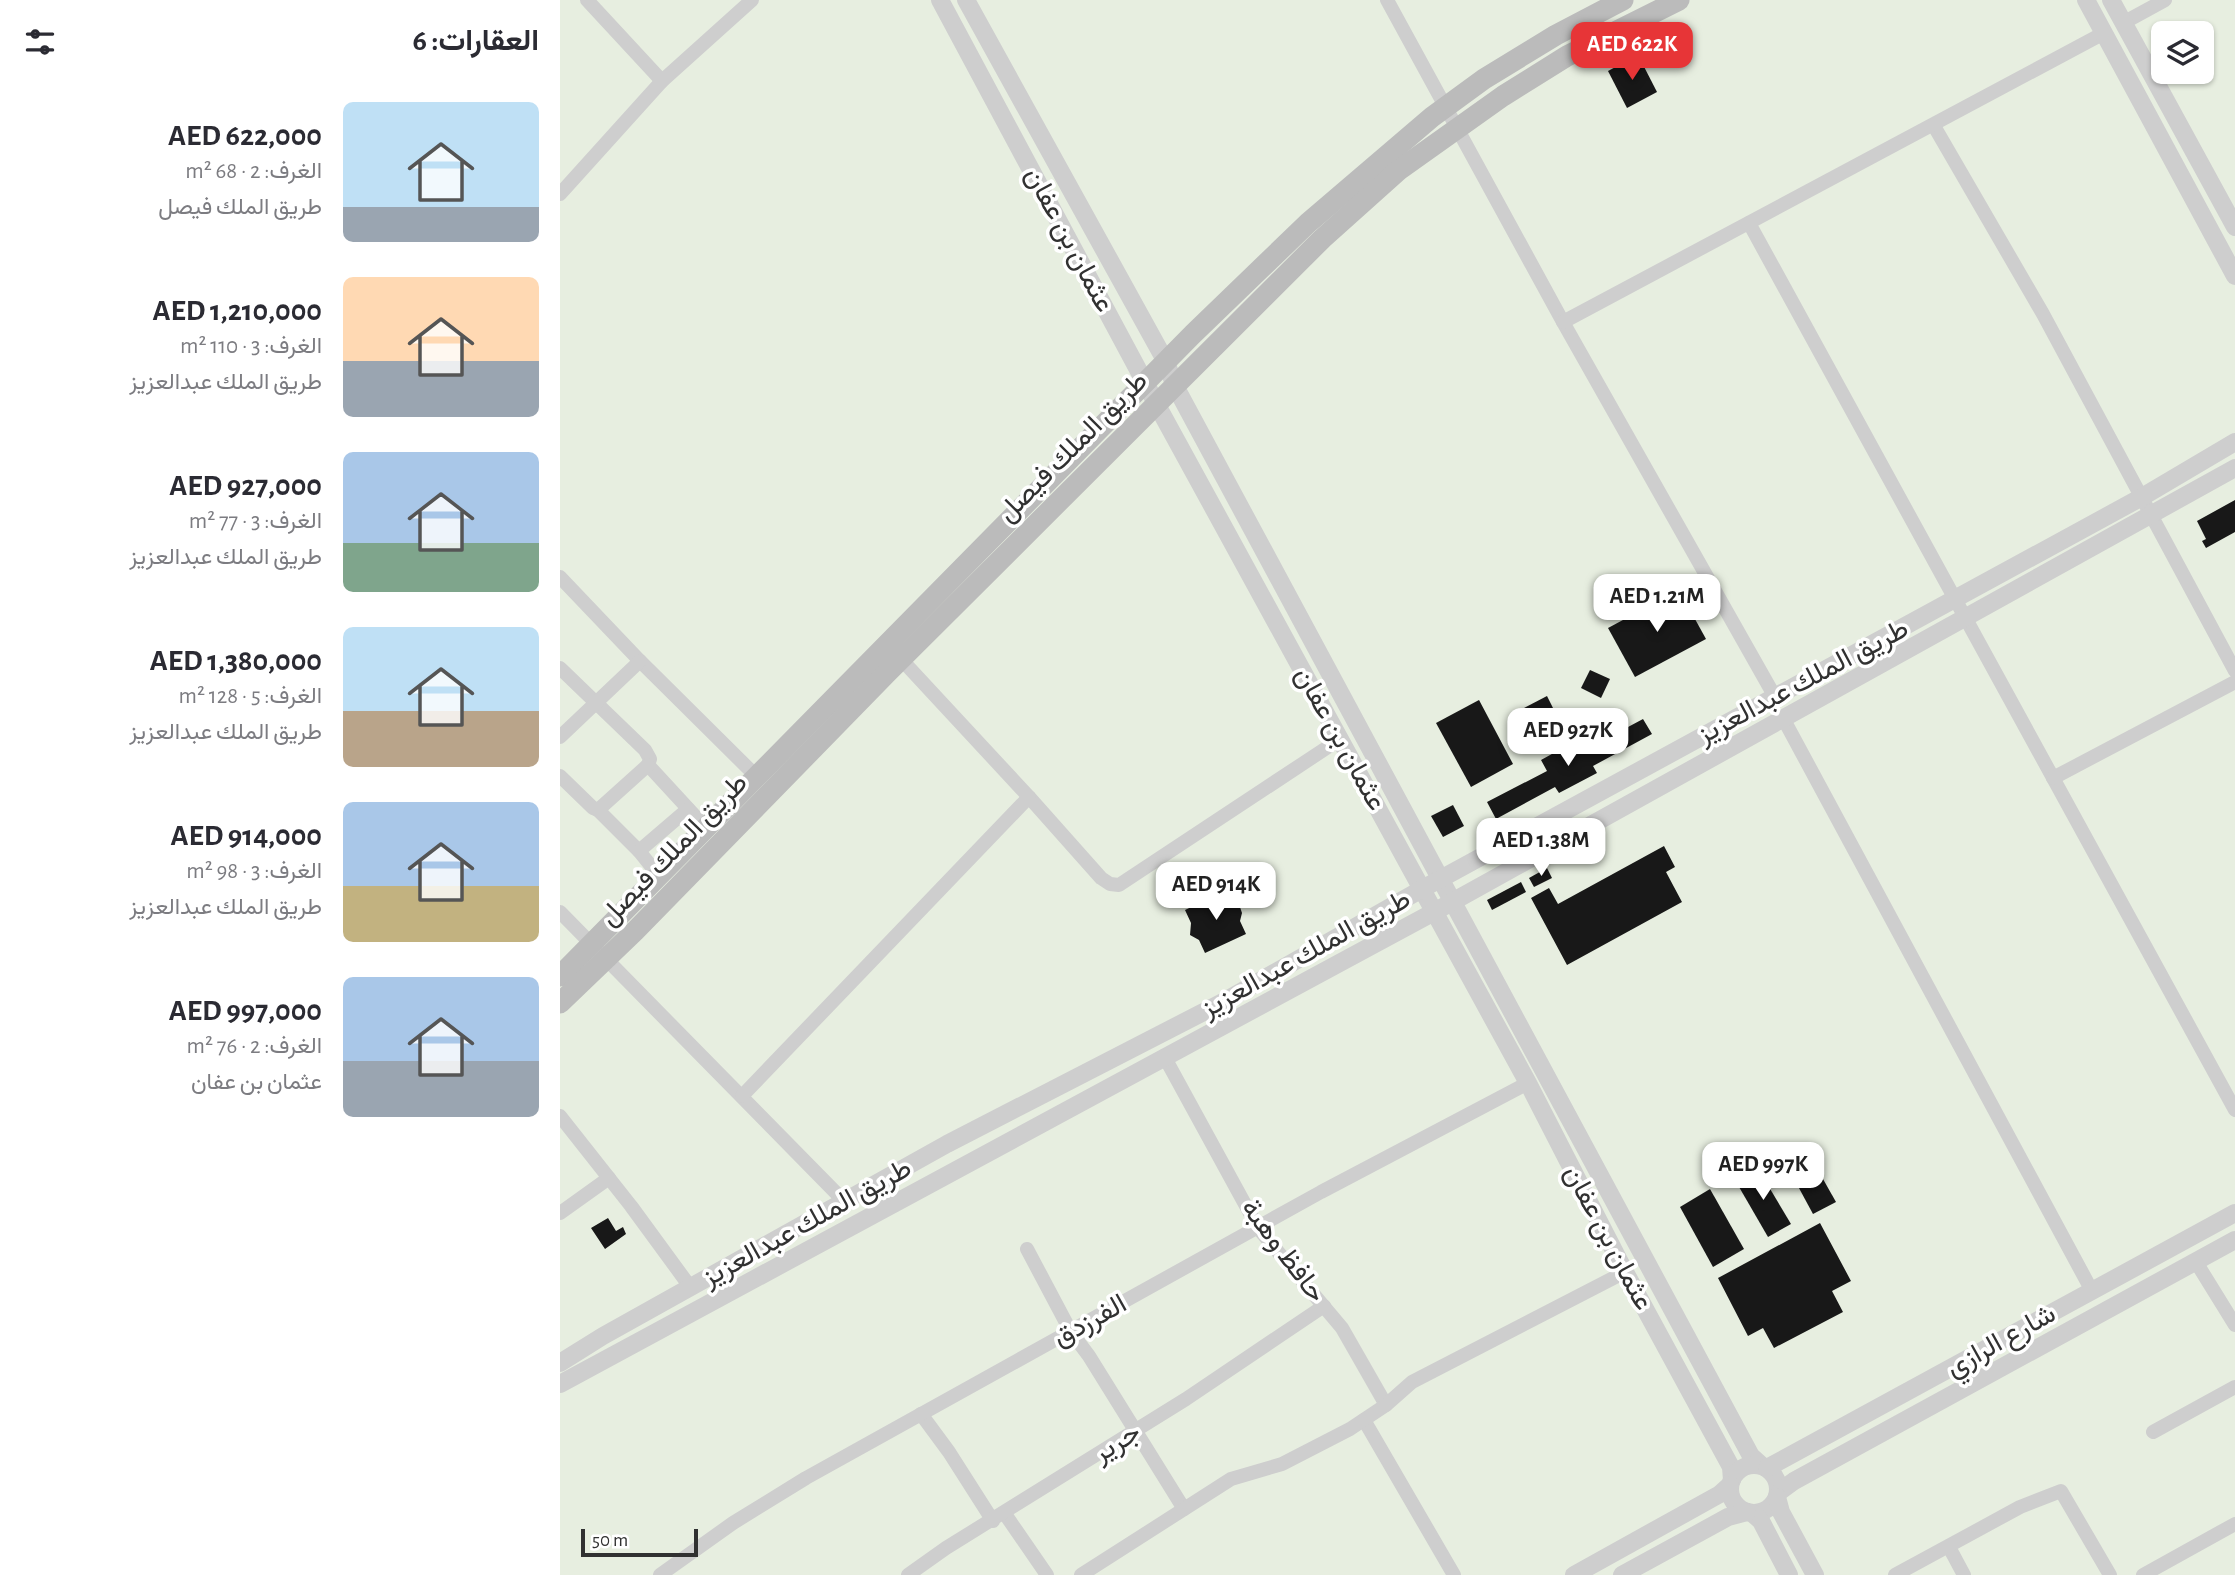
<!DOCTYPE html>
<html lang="ar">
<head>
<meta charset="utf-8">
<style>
  :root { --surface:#fff; --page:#f7f7f7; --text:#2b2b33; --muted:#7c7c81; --accent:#e73537 }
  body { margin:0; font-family:"Alegreya Sans",Vazirmatn,sans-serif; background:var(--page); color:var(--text); direction:rtl; height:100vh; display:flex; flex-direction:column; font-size:26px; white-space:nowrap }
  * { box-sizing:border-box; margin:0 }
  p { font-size:23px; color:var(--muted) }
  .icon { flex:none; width:38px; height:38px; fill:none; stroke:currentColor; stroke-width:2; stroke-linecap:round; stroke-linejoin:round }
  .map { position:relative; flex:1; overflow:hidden; direction:ltr }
  .details { display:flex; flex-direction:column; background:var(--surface); width:560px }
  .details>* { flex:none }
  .fabs { position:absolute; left:1591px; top:21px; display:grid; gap:14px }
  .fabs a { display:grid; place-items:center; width:63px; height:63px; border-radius:10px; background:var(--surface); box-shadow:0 2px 5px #0004; font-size:35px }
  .scale { position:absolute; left:21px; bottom:18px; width:117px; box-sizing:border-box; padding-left:7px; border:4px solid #313131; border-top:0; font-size:19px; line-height:24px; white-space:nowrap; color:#313131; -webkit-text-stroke:5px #fff; paint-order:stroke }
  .price { position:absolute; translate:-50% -60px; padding:0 16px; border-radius:14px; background:#fff; color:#222; font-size:23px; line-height:46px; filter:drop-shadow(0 2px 4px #0008) }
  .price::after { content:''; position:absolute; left:50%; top:42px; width:21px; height:16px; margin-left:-10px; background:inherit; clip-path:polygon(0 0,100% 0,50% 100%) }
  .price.on { background:var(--accent); color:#fff }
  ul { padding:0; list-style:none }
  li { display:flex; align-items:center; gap:21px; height:175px; padding:0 21px }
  li span { display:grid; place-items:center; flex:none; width:196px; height:140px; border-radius:10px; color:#555 }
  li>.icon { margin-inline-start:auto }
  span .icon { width:84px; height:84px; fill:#fffc; stroke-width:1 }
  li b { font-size:30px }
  h2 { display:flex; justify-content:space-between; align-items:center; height:84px; padding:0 21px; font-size:30px }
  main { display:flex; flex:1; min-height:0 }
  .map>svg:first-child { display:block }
</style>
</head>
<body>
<main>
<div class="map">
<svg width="1675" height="1575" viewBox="0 0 1675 1575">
  <rect width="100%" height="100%" fill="#fff"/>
  <!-- green -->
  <path fill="#e7eee0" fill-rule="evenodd" d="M0 0H1675V1575H0ZM1603 33H1642V72H1603Z"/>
  <!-- building -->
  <g fill="#181818">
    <path d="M1078 55 1097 92 1067 108 1048 71Z"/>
    <path d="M1675 500V532L1646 548 1642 541 1646 539 1637 521Z"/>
    <path d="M1119 590 1146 639 1075 677 1048 628Z"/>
    <path d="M1030 670 1050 679 1041 698 1021 688Z"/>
    <path d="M987 696 1009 740 983 753 960 710Z"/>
    <path d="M919 700 953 764 911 787 876 723Z"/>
    <path d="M1083 719 1092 734 1033 766 1037 773 999 793 995 787 936 819 927 802 987 771 981 760 1019 739 1025 750Z"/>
    <path d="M893 805 904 826 883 837 871 816Z"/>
    <path d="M1104 846 1115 867 1106 872 1122 902 1007 965 971 898 989 888 998 904Z"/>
    <path d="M987 868 992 878 974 887 969 878Z"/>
    <path d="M961 882 966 892 932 910 927 900Z"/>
    <path d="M665 891 670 901 680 907 682 913 680 921 686 934 645 953 639 940 630 935 631 923 625 910Z"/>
    <path d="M1242 1142 1276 1202 1253 1214 1220 1153Z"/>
    <path d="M1197 1167 1231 1224 1208 1237 1175 1180Z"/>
    <path d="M1150 1189 1184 1249 1153 1267 1120 1207Z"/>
    <path d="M48 1218 56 1231 63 1227 66 1234 45 1249 31 1228Z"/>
    <path d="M1260 1223 1291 1281 1272 1291 1283 1312 1214 1348 1203 1328 1188 1336 1158 1278Z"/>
  </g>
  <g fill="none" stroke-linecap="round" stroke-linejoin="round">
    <!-- minor -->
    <g stroke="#cecece" stroke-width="14">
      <path d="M27 0 102 81"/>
      <path d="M827 0 1003 322 1215 697"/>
      <path d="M1563 23 1605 0"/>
      <path d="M1374 126 1483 314 1675 671"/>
      <path d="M0 194 102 81 192 0"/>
      <path d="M1189 223 1675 1110"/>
      <path d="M1003 322 1544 33"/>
      <path d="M0 577 79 660 197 777"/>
      <path d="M0 668 85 750 90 759 88 765 146 828"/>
      <path d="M1223 718 1532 1291"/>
      <path d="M0 737 80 661"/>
      <path d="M0 776 33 808 38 810 88 765"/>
      <path d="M1493 778 1675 682"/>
      <path d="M469 797 541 878 550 884 559 885 780 739"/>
      <path d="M38 810 79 851"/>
      <path d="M99 876 79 851 128 809"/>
      <path d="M0 912 285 1202"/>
      <path d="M604 1056 698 1228 782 1328 826 1405"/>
      <path d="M182 1096 469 797 341 659"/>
      <path d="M0 1116 71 1206 131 1288"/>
      <path d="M0 1213 49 1178"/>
      <path d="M467 1249 511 1332 529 1356 624 1509"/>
      <path d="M1636 1262 1675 1325"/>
      <path d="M361 1414 389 1452 433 1521"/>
      <path d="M804 1420 894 1575"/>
      <path d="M1593 1432 1675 1387"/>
      <path d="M445 1514 487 1575"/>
      <path d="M1389 1547 1404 1575"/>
      <path d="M100 1575 173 1523 246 1478 761 1192 968 1083"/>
      <path d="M348 1575 386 1548 626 1399 764 1306"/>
      <path d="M521 1575 671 1479 722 1464 790 1429 826 1405 852 1382 1065 1272"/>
      <path d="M1335 1575 1460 1507 1501 1491 1550 1575"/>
      <path d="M1583 1575 1675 1524"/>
    </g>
    <!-- tertiary -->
    <g stroke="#cecece" stroke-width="18">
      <path d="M380 0 597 405 968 1083 1065 1272 1171 1467 1172 1480"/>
      <path d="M406 0 606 362 614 384 1191 1456 1201 1465"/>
      <path d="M1526 0 1675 276"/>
      <path d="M1551 0 1675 227"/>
      <path d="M0 1363 43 1336 387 1144 663 1002 862 889 1582 497 1675 442"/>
      <path d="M0 1384 874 912 1675 468"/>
      <circle cx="1194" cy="1489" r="24"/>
      <path d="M1207 1468 1675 1213"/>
      <path d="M1219 1492 1234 1481 1675 1240"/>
      <path d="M1217 1497 1221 1512 1255 1575"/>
      <path d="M1192 1513 1201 1521 1229 1575"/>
      <path d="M1014 1575 1160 1494 1170 1485"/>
      <path d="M1062 1575 1168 1517 1187 1512"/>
    </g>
    <!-- secondary -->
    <g stroke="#bbb" stroke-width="21">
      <path d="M0 976 633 334 748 223 872 117 924 79 996 35 1063 0"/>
      <path d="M0 1003 75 931 327 673 762 239 839 170 943 96 1007 56 1119 0"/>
    </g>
  </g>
  <g text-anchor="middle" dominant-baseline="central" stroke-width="7" stroke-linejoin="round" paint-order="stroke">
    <!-- street labels -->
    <g font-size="28" fill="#313131" stroke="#fff">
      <text transform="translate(509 240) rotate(62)">عثمان بن عفان</text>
      <text transform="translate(513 447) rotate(-45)">طريق الملك فيصل</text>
      <text transform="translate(1243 682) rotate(-28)">طريق الملك عبدالعزيز</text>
      <text transform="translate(780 739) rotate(61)">عثمان بن عفان</text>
      <text transform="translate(114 850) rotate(-46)">طريق الملك فيصل</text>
      <text transform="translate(746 954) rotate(-29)">طريق الملك عبدالعزيز</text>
      <text transform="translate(247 1223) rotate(-29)">طريق الملك عبدالعزيز</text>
      <text transform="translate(1048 1238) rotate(62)">عثمان بن عفان</text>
      <text transform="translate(723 1251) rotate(53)">حافظ وهبة</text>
      <text transform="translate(530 1321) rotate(-29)">الفرزدق</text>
      <text transform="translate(1441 1341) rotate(-29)">شارع الرازي</text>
      <text transform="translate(557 1443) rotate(-32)">جرير</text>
    </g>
  </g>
</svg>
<div class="fabs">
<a><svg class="icon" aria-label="layers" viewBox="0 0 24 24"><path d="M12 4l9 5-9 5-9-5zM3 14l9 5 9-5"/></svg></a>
</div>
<div class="scale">50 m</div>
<b class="price on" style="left:1072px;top:82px">AED 622K</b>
<b class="price" style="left:1097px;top:634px">AED 1.21M</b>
<b class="price" style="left:1008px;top:768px">AED 927K</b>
<b class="price" style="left:981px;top:878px">AED 1.38M</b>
<b class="price" style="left:656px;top:922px">AED 914K</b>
<b class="price" style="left:1203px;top:1202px">AED 997K</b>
</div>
<section class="details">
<h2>العقارات: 6<svg class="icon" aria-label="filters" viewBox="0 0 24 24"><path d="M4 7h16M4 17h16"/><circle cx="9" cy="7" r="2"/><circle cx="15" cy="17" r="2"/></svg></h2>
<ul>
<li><span style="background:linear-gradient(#bfe0f5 75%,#9aa5b1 0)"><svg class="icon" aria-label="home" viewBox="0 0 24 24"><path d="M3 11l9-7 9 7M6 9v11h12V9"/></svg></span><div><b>AED 622,000</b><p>الغرف: 2 · 68 m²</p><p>طريق الملك فيصل</p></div></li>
<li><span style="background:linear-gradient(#ffd9b3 60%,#9aa5b1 0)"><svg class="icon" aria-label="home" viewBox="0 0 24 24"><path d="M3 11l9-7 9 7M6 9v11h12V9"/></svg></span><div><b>AED 1,210,000</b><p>الغرف: 3 · 110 m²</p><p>طريق الملك عبدالعزيز</p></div></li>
<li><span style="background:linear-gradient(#a9c7e8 65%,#7fa58c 0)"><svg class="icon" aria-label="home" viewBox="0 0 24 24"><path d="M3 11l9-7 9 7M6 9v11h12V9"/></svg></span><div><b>AED 927,000</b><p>الغرف: 3 · 77 m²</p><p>طريق الملك عبدالعزيز</p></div></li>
<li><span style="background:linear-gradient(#bfe0f5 60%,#b9a48a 0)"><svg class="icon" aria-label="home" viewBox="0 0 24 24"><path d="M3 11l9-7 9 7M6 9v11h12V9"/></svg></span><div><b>AED 1,380,000</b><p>الغرف: 5 · 128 m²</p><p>طريق الملك عبدالعزيز</p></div></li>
<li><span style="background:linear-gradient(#a9c7e8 60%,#c2b280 0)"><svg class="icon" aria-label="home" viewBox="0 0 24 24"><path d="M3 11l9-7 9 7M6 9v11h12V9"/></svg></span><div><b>AED 914,000</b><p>الغرف: 3 · 98 m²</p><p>طريق الملك عبدالعزيز</p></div></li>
<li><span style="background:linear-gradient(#a9c7e8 60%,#9aa5b1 0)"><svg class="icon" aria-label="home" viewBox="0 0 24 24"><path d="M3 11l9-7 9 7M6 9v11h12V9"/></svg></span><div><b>AED 997,000</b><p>الغرف: 2 · 76 m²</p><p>عثمان بن عفان</p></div></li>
</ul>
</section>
</main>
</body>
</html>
